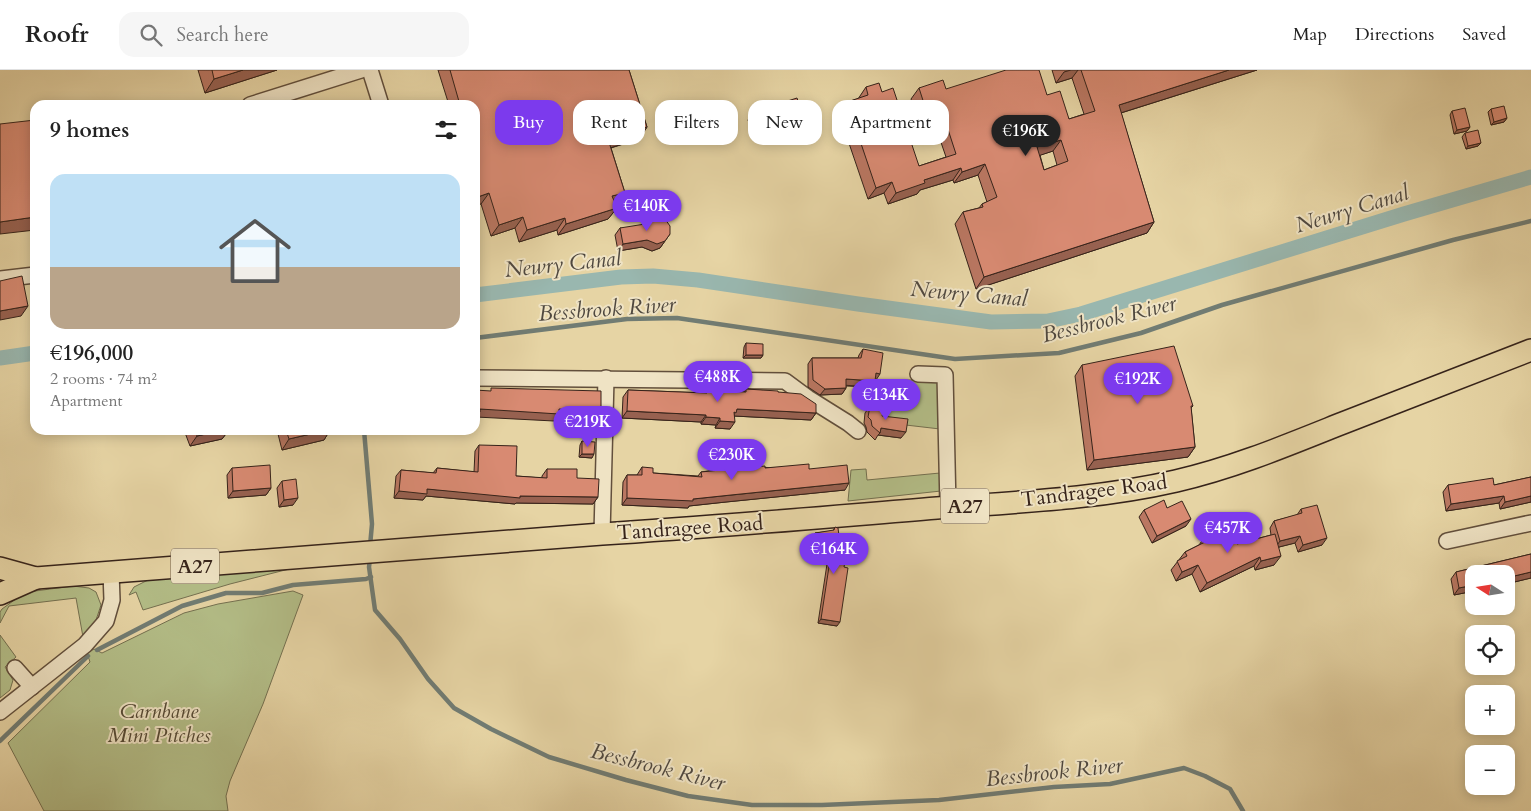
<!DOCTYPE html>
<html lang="en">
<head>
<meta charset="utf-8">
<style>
  :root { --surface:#fff; --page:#f6f6f6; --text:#222; --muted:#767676; --line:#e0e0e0; --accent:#7c3aed }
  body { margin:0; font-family:Cardo,serif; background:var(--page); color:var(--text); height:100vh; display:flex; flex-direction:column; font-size:19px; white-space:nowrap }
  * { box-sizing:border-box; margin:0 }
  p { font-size:16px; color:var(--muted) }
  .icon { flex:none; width:28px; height:28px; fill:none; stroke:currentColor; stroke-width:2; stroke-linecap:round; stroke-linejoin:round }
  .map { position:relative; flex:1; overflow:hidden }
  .sheet { position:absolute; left:30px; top:30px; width:450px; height:335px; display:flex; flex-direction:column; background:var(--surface); border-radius:15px; box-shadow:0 2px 12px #0003 }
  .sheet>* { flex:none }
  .banner { position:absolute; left:495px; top:30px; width:475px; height:45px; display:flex; gap:10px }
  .needle { width:32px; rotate:282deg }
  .buttons { position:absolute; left:1465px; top:495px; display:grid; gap:10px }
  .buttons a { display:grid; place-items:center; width:50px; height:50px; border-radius:10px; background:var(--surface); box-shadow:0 2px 12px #0003; font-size:25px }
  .price { position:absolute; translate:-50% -42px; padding:0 11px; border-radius:18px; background:var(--accent); color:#fff; font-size:16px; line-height:32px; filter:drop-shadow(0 1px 2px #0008) }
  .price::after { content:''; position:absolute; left:50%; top:30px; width:15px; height:11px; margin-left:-8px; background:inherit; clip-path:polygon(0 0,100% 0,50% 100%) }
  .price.on { background:#222; color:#fff }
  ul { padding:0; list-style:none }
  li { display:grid; align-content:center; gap:10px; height:265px; padding:0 20px }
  li span { display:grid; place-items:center; height:155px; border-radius:15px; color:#555 }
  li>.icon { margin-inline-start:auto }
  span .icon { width:90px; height:90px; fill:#fffc; stroke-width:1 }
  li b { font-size:21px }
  h2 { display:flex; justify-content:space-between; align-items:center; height:60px; padding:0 20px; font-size:21px }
  .pill { padding:0 18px; border-radius:15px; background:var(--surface); box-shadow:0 2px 12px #0003; font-size:18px; line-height:45px }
  .pill.on { background:var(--accent); color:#fff }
  header { display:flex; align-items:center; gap:30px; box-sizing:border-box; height:70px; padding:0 25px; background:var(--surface); border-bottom:1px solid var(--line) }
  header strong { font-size:24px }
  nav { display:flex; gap:28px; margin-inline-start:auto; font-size:18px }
  .search { width:350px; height:45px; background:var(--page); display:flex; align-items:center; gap:12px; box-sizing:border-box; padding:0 18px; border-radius:15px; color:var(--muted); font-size:19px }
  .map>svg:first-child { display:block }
</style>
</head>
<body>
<header>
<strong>Roofr</strong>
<div class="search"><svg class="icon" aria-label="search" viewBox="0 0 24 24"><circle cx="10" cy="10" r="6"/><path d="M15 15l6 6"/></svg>Search here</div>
<nav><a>Map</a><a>Directions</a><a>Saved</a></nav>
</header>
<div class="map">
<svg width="1531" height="741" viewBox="0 0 1531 741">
  <rect width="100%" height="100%" fill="#e6d4a4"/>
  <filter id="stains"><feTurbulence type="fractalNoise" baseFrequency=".004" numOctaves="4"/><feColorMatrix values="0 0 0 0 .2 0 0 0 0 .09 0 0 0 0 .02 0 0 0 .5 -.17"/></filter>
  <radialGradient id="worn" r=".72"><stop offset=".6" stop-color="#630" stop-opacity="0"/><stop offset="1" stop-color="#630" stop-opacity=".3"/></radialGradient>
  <!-- green -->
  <g fill="#b3bd87" stroke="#747050">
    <path d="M903 310H935L941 319 940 359 880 352 875 314 899 317Z"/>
    <path d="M866 399 867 410 940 403 941 421 848 431 851 400Z"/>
    <path d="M301 496 230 514 143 540 136 522 129 525 134 517 148 510Z"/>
    <path d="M73 516 89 518 96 522 101 535 96 550 83 567 76 528 9 536 0 553V542L2 539 20 526V523Z"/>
    <path d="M293 521 303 525 263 634 230 711 226 726 228 741H44L8 673 90 592 87 583 94 579 102 583 184 543 218 534Z"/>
    <path d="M0 565 16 587 5 597 13 610 10 620 0 628Z"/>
  </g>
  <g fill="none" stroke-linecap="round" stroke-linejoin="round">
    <!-- stream -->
    <g stroke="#717c73" stroke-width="4.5">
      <path d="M475 268 627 249 677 248 955 289 1059 283 1141 263 1222 235 1453 170 1531 151"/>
      <path d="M364 360 372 454 370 476"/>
      <path d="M370 489 369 497 375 540 400 569 428 609 454 638 491 659 549 687 626 710 688 726 752 735H822L939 730 1054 717 1110 714 1184 698 1205 706 1230 719 1243 741"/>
      <path d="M97 580 182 536 226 523H262L293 515 366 509 371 507"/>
      <path d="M0 671 88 586"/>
    </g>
    <!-- canal -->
    <g stroke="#99b7af" stroke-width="15">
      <path d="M475 225 621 207 653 206 698 210 858 234 991 252 1048 251 1081 244 1404 144 1531 107"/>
      <path d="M0 288 35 283"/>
    </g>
    <defs>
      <g id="minor">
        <path d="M370 0 381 35"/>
        <path d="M250 35 361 0"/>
        <path d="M0 209 35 205"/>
        <path d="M918 304 945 305 948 437"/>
        <path d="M475 308 785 311 808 328 848 353 858 361"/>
        <path d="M602 464 606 308"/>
        <path d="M1447 471 1531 453"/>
        <path d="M15 598 32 617"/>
        <path d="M0 642 85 575 106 551 112 530 111 502"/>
      </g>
      <g id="highway">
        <path d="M0 498 36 508 602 464C714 457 826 447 937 438 1016 432 1098 429 1176 411 1233 398 1288 375 1343 353 1406 329 1468 304 1531 280"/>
        <path d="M0 524 36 508"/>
      </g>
    </defs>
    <!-- minor casing -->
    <use href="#minor" stroke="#624f3c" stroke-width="18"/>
    <!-- highway casing -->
    <use href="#highway" stroke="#36231a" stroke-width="24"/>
    <!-- minor -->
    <use href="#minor" stroke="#efe3c4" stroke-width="15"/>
    <!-- highway -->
    <use href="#highway" stroke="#e6d4a4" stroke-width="21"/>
  </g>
  <!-- wall -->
  <g fill="#ba7762" stroke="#36231a" fill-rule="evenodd">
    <path d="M198 0H277L205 23Z"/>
    <path d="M438 0H629L647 57 639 69 611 78 625 123 617 135H615L617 138 608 149 558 165 557 160 519 172 515 158 491 166 481 134 475 35H449Z"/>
    <path d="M1052 0H1257L1121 43 1154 152 1147 163 976 219 955 154 963 142 979 138 982 134 987 132 978 105 954 113 953 110 920 120 917 124 888 134 884 123 868 129 839 44 847 32 858 29 866 17 882 22 919 96 946 87 933 49 919 54 911 29 919 18 1047 25 1069 49 1084 44 1072 8 1056 13ZM1053 81 1057 95 1044 100 1040 85Z"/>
    <path d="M1491 39 1507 48 1504 52 1491 55 1488 42Z"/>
    <path d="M1452 41 1470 57 1467 61 1454 64 1450 45Z"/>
    <path d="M753 42 797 50 753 65 748 50Z"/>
    <path d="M1465 63 1481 73 1478 76 1466 79 1462 67Z"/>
    <path d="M620 158 670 164 660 178 652 181 642 177 618 181 615 165Z"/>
    <path d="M746 273 763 285 761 288H743L744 277Z"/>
    <path d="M863 279 876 310 871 317 846 316V318L842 324 820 325 808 317V294L812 288H858L859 285Z"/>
    <path d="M1082 295 1193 336 1191 338 1195 377 1188 387 1087 400 1075 306Z"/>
    <path d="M746 319 778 322 816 343 811 350 734 346 730 359 715 358 716 355 701 354V352L622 348 623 327 628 320 706 323 708 320 744 322Z"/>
    <path d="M870 336 882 346 901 368 878 365 875 370 867 362 866 357 864 353 865 343Z"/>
    <path d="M184 360H229L222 369 190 376Z"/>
    <path d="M277 360H330L324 370 282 380Z"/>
    <path d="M582 371 592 388 579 387 580 375Z"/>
    <path d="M479 375 516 406 542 408V406L547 399 577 408 598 427 593 434 516 433 515 434 426 426 423 430 394 428 396 406 401 400 433 403 437 398 474 402 475 381Z"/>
    <path d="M729 388 754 397 809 399 845 420 726 432 689 436 688 438 622 435 623 412 627 405H637L642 397 653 403 698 406 701 402 724 399V395Z"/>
    <path d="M232 398 271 418 266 425 228 428 227 405Z"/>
    <path d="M1531 407V432L1500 439 1499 433 1446 441 1443 422 1448 415H1494Z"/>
    <path d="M282 411 293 435 279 437 277 418Z"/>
    <path d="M1167 438 1186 456 1152 473 1139 447 1144 440Z"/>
    <path d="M1301 439 1322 475 1298 482 1295 473 1279 477 1274 495 1255 500 1254 496 1200 522 1192 504 1176 511 1171 500 1185 482 1199 475 1204 468 1237 474 1271 465 1270 458 1274 451 1297 445Z"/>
    <path d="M835 457 837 556 818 553 829 481 814 483 812 467 815 463 833 461Z"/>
    <path d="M1531 484V508L1506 514 1474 504V521L1454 525 1451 509 1456 502Z"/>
  </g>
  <!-- shaded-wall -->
  <g fill="#976150" stroke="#36231a">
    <path d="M243 0H277L205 23 214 9Z"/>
    <path d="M1071 0H1078L1072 8 1056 13 1064 2Z"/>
    <path d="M1229 0H1257L1111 46 1119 35Z"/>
    <path d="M941 38 933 49 919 54 927 43Z"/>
    <path d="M802 43 797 50 753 65 758 58Z"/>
    <path d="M1507 48 1504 52 1491 55 1494 52Z"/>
    <path d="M647 57 639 69 600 81 608 69Z"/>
    <path d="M1470 57 1467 61 1454 64 1457 60Z"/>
    <path d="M1061 70 1053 81 1029 89 1037 77Z"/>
    <path d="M1481 73 1478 76 1466 79 1468 76Z"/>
    <path d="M985 94 978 105 954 113 962 102Z"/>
    <path d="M961 98 953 110 920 120 917 124 888 134 896 123 924 110Z"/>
    <path d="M892 112 884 123 868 129 876 118Z"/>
    <path d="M489 123 481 134 475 136V128Z"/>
    <path d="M625 123 617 135 603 138 612 126Z"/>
    <path d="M617 138 608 149 558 165 566 154Z"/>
    <path d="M35 147V160L0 164V152Z"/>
    <path d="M523 147 515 158 491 166 499 155Z"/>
    <path d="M565 148 557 160 519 172 527 160Z"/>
    <path d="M1154 152 1147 163 976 219 984 207Z"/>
    <path d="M647 170 665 171 660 178 652 181 642 177 618 181 623 174Z"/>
    <path d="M28 236 21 246 0 250V241Z"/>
    <path d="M746 285H763L761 288H743Z"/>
    <path d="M876 303 880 304 876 310 871 309Z"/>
    <path d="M846 309 875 311 871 317 842 315Z"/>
    <path d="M846 318 842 324 820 325 825 319Z"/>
    <path d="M480 339H559L601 342 596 349 557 346 554 351 476 347 475 349V341Z"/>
    <path d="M737 339 816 343 811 350 734 346V342Z"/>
    <path d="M627 341 706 345 701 352 622 348Z"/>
    <path d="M706 347 720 348 716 355 701 354Z"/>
    <path d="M720 351 735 352 730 359 715 358Z"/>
    <path d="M881 358 906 362 901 368 878 365 880 363Z"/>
    <path d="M224 360H229L222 369 190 376 197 366Z"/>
    <path d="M328 360H330L324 370 282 380 289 369Z"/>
    <path d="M1195 377 1188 387 1087 400 1094 390Z"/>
    <path d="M582 384H594L592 388 579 387Z"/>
    <path d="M849 413 845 420 726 432 689 436 688 438 622 435 627 428 693 429Z"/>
    <path d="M271 418 266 425 228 428 233 421Z"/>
    <path d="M427 419 520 426 598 427 593 434 516 433 515 434 426 426 423 430 394 428 399 421Z"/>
    <path d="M1504 426 1499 433 1446 441 1451 434Z"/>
    <path d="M1531 426V432L1500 439 1505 432Z"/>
    <path d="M298 428 293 435 279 437 284 430Z"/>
    <path d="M1191 449 1186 456 1152 473 1157 466Z"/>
    <path d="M1300 466 1295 473 1275 478 1280 471Z"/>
    <path d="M1327 468 1322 475 1298 482 1303 475Z"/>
    <path d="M832 477 829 481 814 483 817 479Z"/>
    <path d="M1281 486 1274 495 1255 500 1261 491Z"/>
    <path d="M1260 487 1254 496 1200 522 1207 513Z"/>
    <path d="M1198 495 1192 504 1176 511 1182 502Z"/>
    <path d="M1531 502V508L1506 514V508Z"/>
    <path d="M1474 515V521L1454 525 1459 518Z"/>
    <path d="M821 549 840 552 837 556 818 553Z"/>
  </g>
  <!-- building -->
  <g fill="#d88a72" stroke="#36231a" fill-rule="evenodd">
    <path d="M212 0H243L214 9Z"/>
    <path d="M450 0H629L647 57 608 69 625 123 612 126 617 138 566 154 565 148 527 160 523 147 499 155 489 123 475 128V35H460Z"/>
    <path d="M1006 0H1039L1047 25 1060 21 1069 49 1095 41 1081 0H1229L1119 35 1154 152 984 207 963 142 983 137 982 134 997 127 985 94 962 102 961 98 924 110 925 113 896 123 892 112 876 118 847 32 868 25 866 17 879 13 882 22 893 18 919 96 956 84 941 38 927 43 919 18 943 10 946 19ZM1061 70 1068 91 1044 100 1037 77Z"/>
    <path d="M797 28 802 43 758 58 753 42Z"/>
    <path d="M1504 36 1507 48 1494 52 1491 39Z"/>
    <path d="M1465 38 1470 57 1457 60 1452 41Z"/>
    <path d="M35 50V147L0 152V54Z"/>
    <path d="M1478 60 1481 73 1468 76 1465 63Z"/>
    <path d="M660 147 665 149 670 156V164L665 171 657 174 647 170 623 174 620 158 645 154 652 148Z"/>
    <path d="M22 206 28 236 0 241V211Z"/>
    <path d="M746 273 763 274V285H746Z"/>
    <path d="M1174 276 1193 336H1191L1195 377 1094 390 1082 295Z"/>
    <path d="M863 279 883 283 880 304 876 303 875 311 846 309V318L825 319 813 310 812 288H861Z"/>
    <path d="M491 318 601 321V342L559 339V344L480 339V342L475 341V320L491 321Z"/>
    <path d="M746 319 778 321V322L801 324 816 334V343L737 339 736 343 734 342 735 352 720 351V348L706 347V345L627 341 628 320 707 323 708 320 746 322Z"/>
    <path d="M870 336 884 339 882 346 908 349 906 362 881 358 880 363 872 356 871 350 868 347Z"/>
    <path d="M195 360H224L197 366Z"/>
    <path d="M286 360H328L289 369Z"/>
    <path d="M582 371 595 372 594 384H582Z"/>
    <path d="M479 375 517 376 516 406 547 408V399H577V408L599 409 598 427 520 426V428L427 419V424L399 421 401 400 436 403 437 398 478 402Z"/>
    <path d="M753 385 754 397 765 396V398L809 394V399L847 395 849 413 731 425 693 429V431L627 428V405H642V397L653 398V403L702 407 701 402 730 399 729 388Z"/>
    <path d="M270 395 271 418 233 421 232 398Z"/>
    <path d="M1531 407V426L1505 432 1504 426 1451 434 1448 415 1493 408 1494 415Z"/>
    <path d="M296 409 298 428 284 430 282 411Z"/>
    <path d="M1164 430 1167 438 1182 431 1191 449 1157 466 1144 440Z"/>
    <path d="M1317 435 1327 468 1303 475 1300 466 1280 471 1274 451 1302 443 1301 439Z"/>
    <path d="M1229 456 1237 474 1275 464 1281 486 1261 491 1260 487 1207 513 1198 495 1182 502 1177 491 1187 486 1185 482 1205 472 1204 468Z"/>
    <path d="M835 457 838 458 841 481 847 482 844 497 848 498 840 552 821 549 832 477 817 479 815 463 834 460Z"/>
    <path d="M1531 484V502L1506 508V504H1474V515L1459 518 1456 502Z"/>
  </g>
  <g text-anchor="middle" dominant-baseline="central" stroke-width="4" stroke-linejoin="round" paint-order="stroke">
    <!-- shield labels -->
    <g fill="#efe3c4" stroke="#6e5d4d" stroke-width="1">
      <rect x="941" y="418.5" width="48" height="35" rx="4"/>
      <rect x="171" y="478.5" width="48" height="35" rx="4"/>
    </g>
    <g font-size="20" font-weight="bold" fill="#36231a">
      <text x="965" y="436">A27</text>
      <text x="195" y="496">A27</text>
    </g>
    <!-- street labels -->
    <g font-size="21" fill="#36231a" stroke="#efe3c4">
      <text transform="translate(1094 421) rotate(-7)">Tandragee Road</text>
      <text transform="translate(690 458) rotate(-4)">Tandragee Road</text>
    </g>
    <!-- park labels -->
    <g font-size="21" font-style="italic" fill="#554a35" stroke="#efe3c4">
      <text x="159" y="641">Carnbane<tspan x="159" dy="24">Mini Pitches</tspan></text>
    </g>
    <!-- water labels -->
    <g font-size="22" font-style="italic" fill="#4f483f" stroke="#efe3c4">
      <text transform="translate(1352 139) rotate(-17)">Newry Canal</text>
      <text transform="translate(563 194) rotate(-6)">Newry Canal</text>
      <text transform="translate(969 224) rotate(5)">Newry Canal</text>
      <text transform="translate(607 239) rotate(-4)">Bessbrook River</text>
      <text transform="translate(1109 249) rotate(-14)">Bessbrook River</text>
      <text transform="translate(658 697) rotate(14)">Bessbrook River</text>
      <text transform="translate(1054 702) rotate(-6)">Bessbrook River</text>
    </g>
  </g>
  <rect width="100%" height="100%" filter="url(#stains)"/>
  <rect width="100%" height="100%" fill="url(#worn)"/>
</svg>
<div class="buttons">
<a><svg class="needle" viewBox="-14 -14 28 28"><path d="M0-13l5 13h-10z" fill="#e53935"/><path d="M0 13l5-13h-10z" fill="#767676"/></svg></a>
<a><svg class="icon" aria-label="locate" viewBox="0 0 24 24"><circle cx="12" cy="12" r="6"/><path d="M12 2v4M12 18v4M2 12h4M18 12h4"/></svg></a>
<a>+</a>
<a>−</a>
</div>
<b class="price on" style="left:1026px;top:87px">€196K</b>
<b class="price" style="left:647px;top:162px">€140K</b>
<b class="price" style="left:718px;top:333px">€488K</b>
<b class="price" style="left:1138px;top:335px">€192K</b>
<b class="price" style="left:886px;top:351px">€134K</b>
<b class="price" style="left:588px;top:378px">€219K</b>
<b class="price" style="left:732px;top:411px">€230K</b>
<b class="price" style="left:1228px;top:484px">€457K</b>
<b class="price" style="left:834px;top:505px">€164K</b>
<div class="banner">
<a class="pill on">Buy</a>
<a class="pill">Rent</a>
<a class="pill">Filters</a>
<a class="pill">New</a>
<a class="pill">Apartment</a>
</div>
<section class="sheet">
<h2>9 homes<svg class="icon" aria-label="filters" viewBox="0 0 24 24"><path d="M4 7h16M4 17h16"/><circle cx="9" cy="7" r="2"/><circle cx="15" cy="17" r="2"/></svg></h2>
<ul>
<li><span style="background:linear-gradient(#bfe0f5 60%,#b9a48a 0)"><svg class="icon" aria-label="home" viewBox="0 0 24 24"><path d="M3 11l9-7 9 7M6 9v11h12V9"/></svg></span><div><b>€196,000</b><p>2 rooms · 74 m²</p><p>Apartment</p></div></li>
</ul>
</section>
</div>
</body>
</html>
